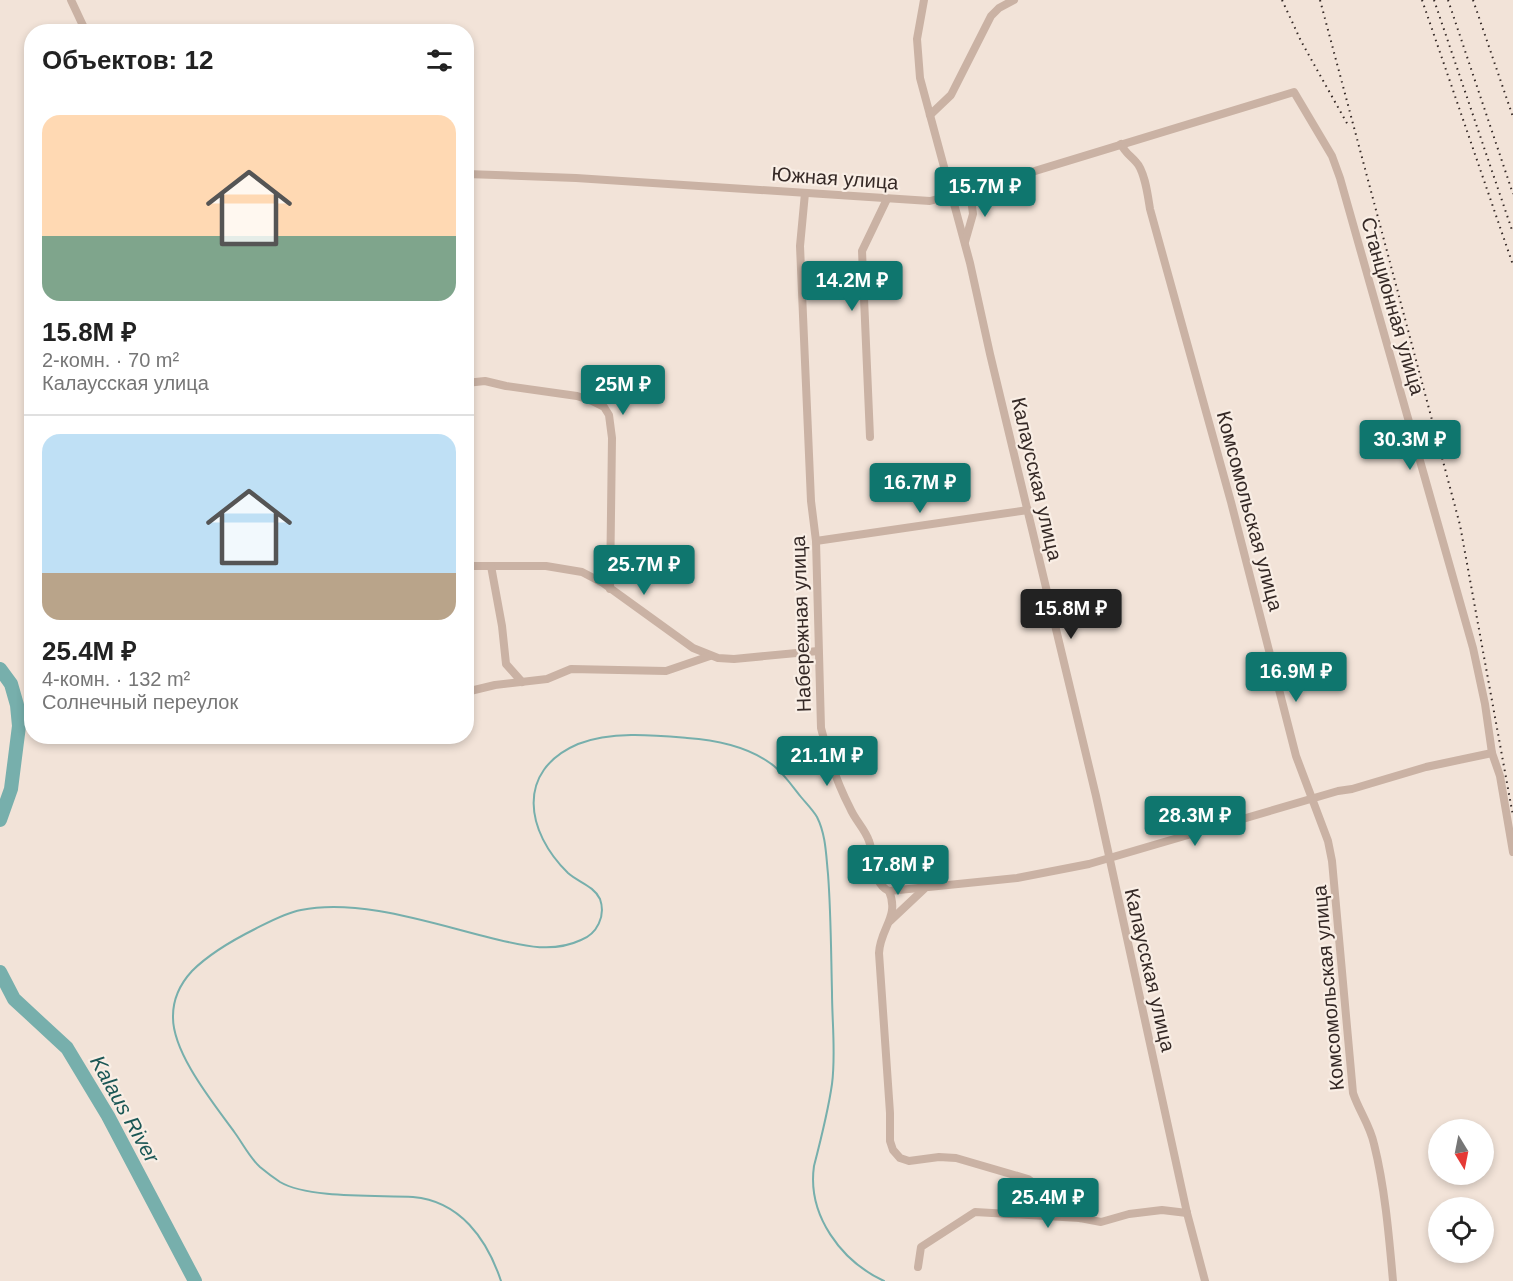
<!DOCTYPE html>
<html lang="ru">
<head>
<meta charset="utf-8">
<style>
  :root { --surface:#fff; --page:#f6f6f6; --text:#222; --muted:#767676; --line:#e0e0e0; --accent:#0f766e }
  body { margin:0; font-family:Helvetica,sans-serif; background:var(--page); color:var(--text); height:100vh; display:flex; flex-direction:column; font-size:22px; white-space:nowrap }
  * { box-sizing:border-box; margin:0 }
  p { font-size:20px; color:var(--muted) }
  .icon { flex:none; width:33px; height:33px; fill:none; stroke:currentColor; stroke-width:2; stroke-linecap:round; stroke-linejoin:round }
  .map { position:relative; flex:1; overflow:hidden }
  .side { position:absolute; left:24px; top:24px; width:450px; height:720px; display:flex; flex-direction:column; background:var(--surface); border-radius:24px; box-shadow:0 3px 9px #0003 }
  .side>* { flex:none }
  .needle { width:39px; rotate:170deg }
  .controls { position:absolute; left:1428px; top:1119px; display:grid; gap:12px }
  .controls a { display:grid; place-items:center; width:66px; height:66px; border-radius:50%; background:var(--surface); box-shadow:0 3px 9px #0003; font-size:30px }
  .price { position:absolute; translate:-50% -51px; padding:0 14px; border-radius:6px; background:var(--accent); color:#fff; font-size:20px; line-height:39px; filter:drop-shadow(0 2px 3px #0008) }
  .price::after { content:''; position:absolute; left:50%; top:36px; width:18px; height:14px; margin-left:-9px; background:inherit; clip-path:polygon(0 0,100% 0,50% 100%) }
  .price.selected { background:#222; color:#fff }
  ul { padding:0; list-style:none }
  li { display:grid; align-content:center; gap:12px; height:318px; padding:0 18px }
  li+li { border-top:2px solid var(--line) }
  li span { display:grid; place-items:center; height:186px; border-radius:18px; color:#555 }
  li>.icon { margin-inline-start:auto }
  span .icon { width:108px; height:108px; fill:#fffc; stroke-width:1 }
  li b { font-size:26px }
  h2 { display:flex; justify-content:space-between; align-items:center; height:72px; padding:0 18px; font-size:26px }
  .map>svg:first-child { display:block }
</style>
</head>
<body>
<div class="map">
<svg width="1513" height="1281" viewBox="0 0 1513 1281">
  <rect width="100%" height="100%" fill="#f2e3d8"/>
  <g fill="none" stroke-linecap="round" stroke-linejoin="round">
    <!-- stream -->
    <path stroke="#77afac" stroke-width="2" d="M501 1281C487 1239 460 1201 413 1197 378 1195 309 1199 280 1182 274 1178 266 1172 260 1167 250 1158 243 1144 235 1133 214 1104 172 1053 173 1016 173 999 181 983 192 971 210 953 233 940 255 929 269 922 285 913 301 910 359 898 434 924 491 938 521 945 551 954 581 940 597 934 606 916 600 899 594 886 578 882 568 873 526 832 515 771 578 744 611 731 653 735 687 738 716 740 750 747 774 766 784 774 793 787 801 797 806 803 813 810 817 817 826 835 826 855 828 874 831 913 831 953 832 992 832 1022 836 1054 832 1084 828 1112 821 1139 814 1166 807 1215 841 1261 884 1281"/>
    <!-- river -->
    <g stroke="#77afac" stroke-width="14">
      <path d="M0 669 11 684 17 705 19 726 11 789 0 820"/>
      <path d="M0 972 14 999 67 1048 108 1116 195 1281"/>
    </g>
    <!-- minor -->
    <g stroke="#cab2a4" stroke-width="8">
      <path d="M71 0 86 32"/>
      <path d="M924 0 917 39 920 78 970 263 990 354 1096 796 1187 1213 1205 1281"/>
      <path d="M930 115 951 95 991 16 999 8 1014 0"/>
      <path d="M1121 144C1125 153 1130 155 1136 162 1145 171 1148 197 1150 209L1231 502 1296 756 1328 841 1332 861 1353 1093C1359 1111 1370 1125 1374 1144 1385 1188 1389 1236 1393 1281"/>
      <path d="M466 174 576 178 930 201 976 189 1294 92 1332 156 1340 178 1473 648 1485 704 1492 753 1500 776 1513 852"/>
      <path d="M805 193 800 246 811 501 816 541 821 728C828 756 837 783 850 808 855 820 865 829 869 841 875 857 872 884 889 891 900 917 880 928 879 953L890 1113V1141L893 1150 900 1158 909 1161 939 1157 956 1158 1028 1179 1080 1218"/>
      <path d="M965 242 973 214 970 191"/>
      <path d="M466 383 485 381 506 386 577 396 592 401 604 407 609 415 612 438 610 589"/>
      <path d="M870 437 862 251 887 199"/>
      <path d="M816 541 1028 510"/>
      <path d="M466 566H546L582 572 603 583 693 648 718 658 734 659 818 651"/>
      <path d="M491 566 502 626 506 664 522 682"/>
      <path d="M466 692 495 685 547 679 571 669 666 671 710 656"/>
      <path d="M889 891 1017 878 1089 864 1338 791 1352 789 1426 767 1492 753"/>
      <path d="M890 921 924 889"/>
      <path d="M918 1267 921 1247 975 1212 1080 1218 1101 1222 1129 1214 1162 1210 1187 1213"/>
    </g>
    <!-- rail -->
    <g stroke="#352926" stroke-width="2" stroke-dasharray="1.5 4.5" stroke-linecap="butt">
      <path d="M1282 0 1301 41 1349 127"/>
      <path d="M1320 0 1460 525 1513 816"/>
      <path d="M1422 0 1513 265"/>
      <path d="M1434 0 1513 233"/>
      <path d="M1448 0 1513 194"/>
      <path d="M1473 0 1513 117"/>
    </g>
  </g>
  <g text-anchor="middle" dominant-baseline="central" stroke-width="4.5" stroke-linejoin="round" paint-order="stroke">
    <!-- street labels -->
    <g font-size="20" fill="#352926" stroke="#f9eee5">
      <text transform="translate(835 178) rotate(4)">Южная улица</text>
      <text transform="translate(1393 306) rotate(74)">Станционная улица</text>
      <text transform="translate(1037 479) rotate(77)">Калаусская улица</text>
      <text transform="translate(1250 511) rotate(75)">Комсомольская улица</text>
      <text transform="translate(801 624) rotate(-92)">Набережная улица</text>
      <text transform="translate(1150 970) rotate(77)">Калаусская улица</text>
      <text transform="translate(1328 988) rotate(-95)">Комсомольская улица</text>
    </g>
    <!-- water labels -->
    <g font-size="21" font-style="italic" fill="#1b5755" stroke="#f9eee5">
      <text transform="translate(125 1109) rotate(61)">Kalaus River</text>
    </g>
  </g>
</svg>
<div class="controls">
<a><svg class="needle" viewBox="-14 -14 28 28"><path d="M0-13l5 13h-10z" fill="#e53935"/><path d="M0 13l5-13h-10z" fill="#767676"/></svg></a>
<a><svg class="icon" aria-label="locate" viewBox="0 0 24 24"><circle cx="12" cy="12" r="6"/><path d="M12 2v4M12 18v4M2 12h4M18 12h4"/></svg></a>
</div>
<b class="price" style="left:985px;top:218px">15.7M ₽</b>
<b class="price" style="left:852px;top:312px">14.2M ₽</b>
<b class="price" style="left:623px;top:416px">25M ₽</b>
<b class="price" style="left:1410px;top:471px">30.3M ₽</b>
<b class="price" style="left:920px;top:514px">16.7M ₽</b>
<b class="price" style="left:644px;top:596px">25.7M ₽</b>
<b class="price selected" style="left:1071px;top:640px">15.8M ₽</b>
<b class="price" style="left:1296px;top:703px">16.9M ₽</b>
<b class="price" style="left:827px;top:787px">21.1M ₽</b>
<b class="price" style="left:1195px;top:847px">28.3M ₽</b>
<b class="price" style="left:898px;top:896px">17.8M ₽</b>
<b class="price" style="left:1048px;top:1229px">25.4M ₽</b>
<section class="side">
<h2>Объектов: 12<svg class="icon" aria-label="filters" viewBox="0 0 24 24"><path d="M4 7h16M4 17h16"/><circle cx="9" cy="7" r="2"/><circle cx="15" cy="17" r="2"/></svg></h2>
<ul>
<li><span style="background:linear-gradient(#ffd9b3 65%,#7fa58c 0)"><svg class="icon" aria-label="home" viewBox="0 0 24 24"><path d="M3 11l9-7 9 7M6 9v11h12V9"/></svg></span><div><b>15.8M ₽</b><p>2-комн. · 70 m²</p><p>Калаусская улица</p></div></li>
<li><span style="background:linear-gradient(#bfe0f5 75%,#b9a48a 0)"><svg class="icon" aria-label="home" viewBox="0 0 24 24"><path d="M3 11l9-7 9 7M6 9v11h12V9"/></svg></span><div><b>25.4M ₽</b><p>4-комн. · 132 m²</p><p>Солнечный переулок</p></div></li>
</ul>
</section>
</div>
</body>
</html>
